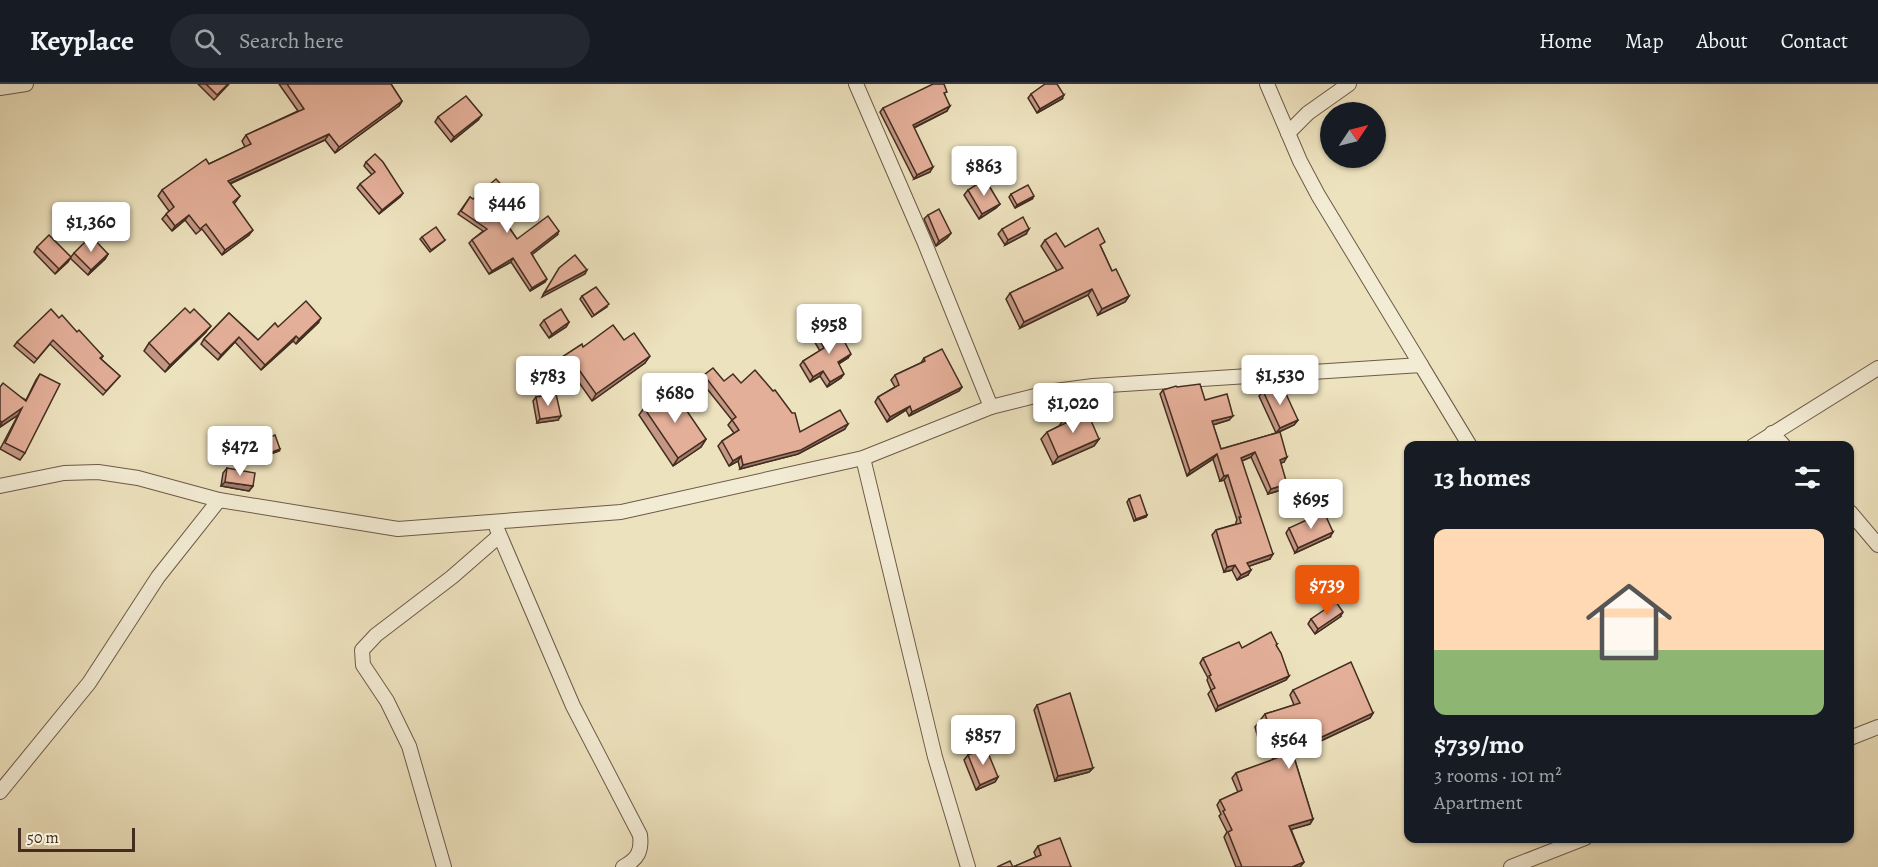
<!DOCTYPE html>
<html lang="en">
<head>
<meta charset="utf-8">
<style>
  :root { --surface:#171b24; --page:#242831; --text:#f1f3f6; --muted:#9ea1a6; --line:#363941; --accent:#ea580c }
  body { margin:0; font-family:Alegreya,serif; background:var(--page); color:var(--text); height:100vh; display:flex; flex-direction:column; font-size:22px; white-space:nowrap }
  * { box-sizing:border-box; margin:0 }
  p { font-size:20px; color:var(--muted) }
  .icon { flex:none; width:33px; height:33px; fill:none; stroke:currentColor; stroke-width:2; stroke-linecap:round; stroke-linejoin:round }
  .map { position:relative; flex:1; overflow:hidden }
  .side { position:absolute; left:1404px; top:357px; width:450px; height:402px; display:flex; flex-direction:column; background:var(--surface); border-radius:12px; box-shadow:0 2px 4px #0004 }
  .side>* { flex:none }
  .needle { width:39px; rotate:55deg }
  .tools { position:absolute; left:1320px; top:18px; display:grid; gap:12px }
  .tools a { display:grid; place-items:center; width:66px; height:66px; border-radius:50%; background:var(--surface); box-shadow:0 2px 4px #0004; font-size:30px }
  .scale { position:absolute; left:18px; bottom:15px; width:117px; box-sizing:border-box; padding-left:6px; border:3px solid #422d20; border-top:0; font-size:16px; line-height:21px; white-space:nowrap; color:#422d20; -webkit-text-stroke:4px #f3ecd5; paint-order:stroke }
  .price { position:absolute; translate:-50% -51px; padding:0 14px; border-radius:6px; background:#fff; color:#222; font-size:20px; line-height:39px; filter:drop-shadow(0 2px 3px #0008) }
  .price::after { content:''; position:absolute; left:50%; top:36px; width:18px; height:14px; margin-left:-9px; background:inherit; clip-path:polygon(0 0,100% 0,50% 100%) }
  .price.selected { background:var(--accent); color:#fff }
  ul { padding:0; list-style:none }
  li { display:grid; align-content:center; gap:12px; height:318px; padding:0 30px }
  li span { display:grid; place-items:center; height:186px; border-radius:12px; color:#555 }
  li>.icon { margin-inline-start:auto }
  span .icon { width:108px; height:108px; fill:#fffc; stroke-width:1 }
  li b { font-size:26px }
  h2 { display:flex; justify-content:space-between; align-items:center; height:72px; padding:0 30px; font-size:26px }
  header { display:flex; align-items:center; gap:36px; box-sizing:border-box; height:84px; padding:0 30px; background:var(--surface); border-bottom:2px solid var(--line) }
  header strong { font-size:28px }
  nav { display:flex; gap:33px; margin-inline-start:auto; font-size:21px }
  .search { width:420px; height:54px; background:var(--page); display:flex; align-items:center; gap:15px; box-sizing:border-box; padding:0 21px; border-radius:33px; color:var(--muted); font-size:22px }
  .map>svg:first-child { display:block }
</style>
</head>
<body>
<header>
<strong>Keyplace</strong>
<div class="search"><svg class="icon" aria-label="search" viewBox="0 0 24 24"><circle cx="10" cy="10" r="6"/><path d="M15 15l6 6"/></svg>Search here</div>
<nav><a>Home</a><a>Map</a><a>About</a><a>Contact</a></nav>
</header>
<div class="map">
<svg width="1878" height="783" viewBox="0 0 1878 783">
  <rect width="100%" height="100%" fill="#ede2be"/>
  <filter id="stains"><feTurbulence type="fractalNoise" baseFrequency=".00333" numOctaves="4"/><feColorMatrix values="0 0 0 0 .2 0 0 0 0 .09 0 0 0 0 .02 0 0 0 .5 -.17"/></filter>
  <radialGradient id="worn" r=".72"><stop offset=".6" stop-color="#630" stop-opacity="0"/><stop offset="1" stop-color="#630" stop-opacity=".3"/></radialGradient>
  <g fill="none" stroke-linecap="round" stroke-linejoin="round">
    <defs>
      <g id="minor">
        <path d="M856 0 924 157 991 323"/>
        <path d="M1267 0 1300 77 1318 111 1421 281"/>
        <path d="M0 4 26 0"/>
        <path d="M1288 49 1308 29 1349 0"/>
        <path d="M1772 349 1784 362"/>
        <path d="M1753 362 1878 284"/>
        <path d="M863 374 935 673 968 783"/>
        <path d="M0 402 64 389 98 388 138 394 219 416 398 445 621 428 863 374 991 323 1055 307 1093 302 1421 281 1470 362"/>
        <path d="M1850 428 1878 461"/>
        <path d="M497 445 573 622 640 751C642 767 638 775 623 783"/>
        <path d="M1850 654 1878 643"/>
        <path d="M0 708 89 599 158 493 219 416"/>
        <path d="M444 783 409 662 387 617 363 581 362 566 376 551 452 493 499 452"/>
        <path d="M1511 783 1585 754"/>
      </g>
    </defs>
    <!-- minor casing -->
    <use href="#minor" stroke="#6d5a48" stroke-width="16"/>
    <!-- minor -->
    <use href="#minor" stroke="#f3ecd5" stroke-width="14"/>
  </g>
  <!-- wall -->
  <g fill="#c49684" stroke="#422d20" stroke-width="1.5">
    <path d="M198 0H229L214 16Z"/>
    <path d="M279 0H391L402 17 399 22 335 69 325 56 230 100 240 112 234 120 249 151 222 171 202 145 196 150 185 136 172 147 162 135 169 127 158 112 162 106 209 80 245 63 242 57 246 51 298 27Z"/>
    <path d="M1031 10 1062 15 1037 29 1028 14Z"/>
    <path d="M945 11 947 27 914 44 930 88 914 95 880 28 883 24Z"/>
    <path d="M438 33 478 36 451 58 435 38Z"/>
    <path d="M366 78 403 109 400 113 379 130 357 104 360 100 372 91 364 82Z"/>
    <path d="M968 106 1000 120 996 124 979 135 964 111Z"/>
    <path d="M1011 110 1032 115 1015 124 1009 113Z"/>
    <path d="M470 113 473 115H509L497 126 517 155 557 151 532 170 545 198 530 207 511 178 489 190 469 159 472 156 483 147 458 130Z"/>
    <path d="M928 131 951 149 947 154 936 162 924 135Z"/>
    <path d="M1002 145 1026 150 1005 161 998 150Z"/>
    <path d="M422 153 445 156 443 158 430 168 420 155Z"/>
    <path d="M1045 156 1065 163H1101L1112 187 1129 212 1125 218 1098 231 1088 211 1020 244 1006 215 1010 209 1057 187 1041 162Z"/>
    <path d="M37 163 71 173 74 169 108 170 105 175 88 191 70 174 55 190 34 168Z"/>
    <path d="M582 212 607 223 592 233 580 215Z"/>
    <path d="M229 229 258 256 278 243 318 239 296 260 293 257 261 286 235 258 218 276 201 260 204 255Z"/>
    <path d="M59 234 77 248 103 272 101 275 120 292 103 311 50 260 34 279 14 262 17 258Z"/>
    <path d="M544 236 569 238 566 243 549 254 540 241Z"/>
    <path d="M205 249 165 288 144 267 149 259Z"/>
    <path d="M817 251 848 274 839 280 841 294 827 303 820 292 810 298 800 281 803 277 820 267 813 255Z"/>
    <path d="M624 256 645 279 592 317 571 287 565 291 557 280 562 273 583 263Z"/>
    <path d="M924 274 962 303 959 307 909 332 906 326 887 338 875 318 878 313 895 303 891 296 895 291 921 279Z"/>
    <path d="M40 290 25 369 20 376 0 365 18 331 0 343V303L26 316 36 296Z"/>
    <path d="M704 291 724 297 741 299 800 348 845 345 798 370 740 385 738 377 729 382 718 362 722 357 734 349 728 341 732 336 700 296Z"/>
    <path d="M1177 303 1205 316 1229 336 1213 341 1221 365 1276 349 1259 312 1263 307 1298 336 1294 341 1277 349 1284 378 1281 379 1284 405 1268 410 1251 373 1242 377 1270 475 1249 482 1248 491 1237 496 1232 486 1224 488 1212 451 1216 446 1236 440V438L1237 436 1224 396 1220 397 1213 375 1187 392 1160 310 1163 306Z"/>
    <path d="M536 313 558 336 537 339 533 317Z"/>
    <path d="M644 324 706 355 701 363 673 382 639 331Z"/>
    <path d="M1064 335 1099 355 1094 362 1053 380 1041 355 1047 348 1059 342Z"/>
    <path d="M259 358 279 367 262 373 257 360Z"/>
    <path d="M227 384 253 402 249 407 221 402 223 389Z"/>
    <path d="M1129 415 1147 431 1146 433 1134 437 1127 418Z"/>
    <path d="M1289 444 1330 453 1295 469 1286 449Z"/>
    <path d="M1340 533 1315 550 1308 540 1311 535Z"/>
    <path d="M1277 560 1276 561 1289 592 1286 596 1216 627 1208 610 1211 606 1207 596 1208 594 1200 579 1203 574 1242 564Z"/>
    <path d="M1293 606 1373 629 1370 634 1293 670 1313 735 1310 740 1291 745 1304 778 1300 783H1236L1224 753 1227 748 1219 732 1221 730 1217 721 1220 716 1238 708 1232 694 1236 689 1273 676 1267 656 1259 658 1255 643 1259 638 1262 637 1261 635 1265 630 1294 621 1290 611Z"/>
    <path d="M1037 621 1093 684 1089 688 1055 697 1034 626Z"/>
    <path d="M968 671 998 693 995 698 976 706 964 676Z"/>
    <path d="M1038 762 1071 783H1013L1036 773 1034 768Z"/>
  </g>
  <!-- shaded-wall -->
  <g fill="#a07a6b" stroke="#422d20" stroke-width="1.5">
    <path d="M1064 11 1062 15 1037 29 1040 25Z"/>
    <path d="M402 17 399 22 335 69 339 63Z"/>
    <path d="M950 22 947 27 909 46 913 41Z"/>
    <path d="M482 31 478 36 451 58 454 53Z"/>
    <path d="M329 50 325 56 224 102 228 97Z"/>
    <path d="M933 83 930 88 914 95 917 91Z"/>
    <path d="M403 109 400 113 379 130 382 126Z"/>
    <path d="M1034 112 1032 115 1015 124 1017 121Z"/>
    <path d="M1000 120 996 124 979 135 982 130Z"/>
    <path d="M189 131 185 136 172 147 175 142Z"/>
    <path d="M1029 145 1026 150 1005 161 1008 156Z"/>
    <path d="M253 146 249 151 222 171 225 166Z"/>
    <path d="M559 147 557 151 529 173 531 169Z"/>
    <path d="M951 149 947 154 936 162 939 157Z"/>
    <path d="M108 170 105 175 88 191 91 186Z"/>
    <path d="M71 173 68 178 55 190 59 185Z"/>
    <path d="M513 174 511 178 489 190 492 187Z"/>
    <path d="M587 186 585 190 542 213 544 209Z"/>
    <path d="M547 195 545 198 530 207 532 204Z"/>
    <path d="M1092 205 1088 211 1020 244 1024 238Z"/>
    <path d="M1129 212 1125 218 1098 231 1102 225Z"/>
    <path d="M321 234 318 239 296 260 299 255Z"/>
    <path d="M569 238 566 243 549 254 552 250Z"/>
    <path d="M211 242 205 249 165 288 170 281Z"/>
    <path d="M296 252 293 257 261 286 265 281Z"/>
    <path d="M239 253 235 258 218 276 221 271Z"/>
    <path d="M851 270 848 274 834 282 838 278Z"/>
    <path d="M650 272 645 279 592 317 596 310Z"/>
    <path d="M575 280 571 287 565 291 569 284Z"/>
    <path d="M823 287 820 292 810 298 813 293Z"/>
    <path d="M844 290 841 294 827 303 830 298Z"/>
    <path d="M962 303 959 307 909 332 912 328Z"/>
    <path d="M910 322 906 326 887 338 890 333Z"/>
    <path d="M22 324 18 331 0 343 2 338Z"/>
    <path d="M561 332 558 336 537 339 540 335Z"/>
    <path d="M1233 332 1229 336 1209 342 1212 337Z"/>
    <path d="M1298 336 1294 341 1276 349 1280 344Z"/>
    <path d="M848 340 845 345 798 370 740 385 743 381Z"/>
    <path d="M706 355 701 363 673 382 678 374Z"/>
    <path d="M1099 355 1094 362 1053 380 1058 373Z"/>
    <path d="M280 365 279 367 262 373 264 371Z"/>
    <path d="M1255 368 1251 373 1237 379 1241 374Z"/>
    <path d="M1217 370 1213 375 1187 392 1190 387Z"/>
    <path d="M741 372 738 377 729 382 733 377Z"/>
    <path d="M1287 373 1284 378 1276 380 1280 376Z"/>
    <path d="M1228 391 1224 396 1220 397 1224 392Z"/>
    <path d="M225 398 253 402 249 407 221 402Z"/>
    <path d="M1287 400 1284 405 1268 410 1271 405Z"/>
    <path d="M1147 431 1146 433 1134 437 1136 435Z"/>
    <path d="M1333 448 1330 453 1295 469 1298 464Z"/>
    <path d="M1273 470 1270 475 1244 484 1247 479Z"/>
    <path d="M1235 481 1232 486 1224 488 1227 483Z"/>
    <path d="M1251 486 1248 491 1237 496 1241 491Z"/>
    <path d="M1343 528 1340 533 1315 550 1318 545Z"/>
    <path d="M1289 592 1286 596 1216 627 1218 622Z"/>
    <path d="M1373 629 1370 634 1288 672 1292 667Z"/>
    <path d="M1271 650 1267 656 1259 658 1263 653Z"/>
    <path d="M1093 684 1089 688 1055 697 1058 692Z"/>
    <path d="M998 693 995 698 976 706 980 701Z"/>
    <path d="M1313 735 1310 740 1286 747 1289 742Z"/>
    <path d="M1304 778 1300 783H1292Z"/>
  </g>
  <!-- building -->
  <g fill="#e4af99" stroke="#422d20" stroke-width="1.5">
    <path d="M206 0H228L217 11Z"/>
    <path d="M287 0H391L402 17 339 63 329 50 228 97 240 112 233 118 253 146 225 166 206 140 200 145 189 131 175 142 166 130 174 123 162 106 206 75 209 80 251 60 246 51 304 25Z"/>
    <path d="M933 0H944L947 8 944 9 950 22 913 41 933 83 917 91 883 24Z"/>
    <path d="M1045 0H1057L1064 11 1040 25 1031 10Z"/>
    <path d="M466 12 482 31 454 53 438 33Z"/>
    <path d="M375 70 383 78 403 109 382 126 360 100 375 88 366 78Z"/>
    <path d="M496 95 511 111 496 125 517 155 548 132 559 147 531 169 547 195 532 204 513 174 492 187 472 156 487 145 461 127 470 113 473 115Z"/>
    <path d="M985 95 1000 120 982 130 968 106Z"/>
    <path d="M1028 101 1034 112 1017 121 1011 110Z"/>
    <path d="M939 125 951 149 939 157 928 131Z"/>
    <path d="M1023 133 1029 145 1008 156 1002 145Z"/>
    <path d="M436 143 445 156 431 166 422 153Z"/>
    <path d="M1098 144 1105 158 1100 161 1112 187 1116 185 1129 212 1102 225 1092 205 1024 238 1010 209 1063 184 1045 156 1056 149 1065 163Z"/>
    <path d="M49 151 71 173 59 185 37 163Z"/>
    <path d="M91 152 108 170 91 186 74 169Z"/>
    <path d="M575 171 587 186 544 209 559 184Z"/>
    <path d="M596 203 609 220 594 231 582 212Z"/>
    <path d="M306 217 321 234 299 255 296 252 265 281 239 253 221 271 204 255 229 229 258 256 275 239 278 243Z"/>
    <path d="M185 224 190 229 194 225 211 242 170 281 149 259Z"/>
    <path d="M51 225 59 234 62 231 77 248 79 246 103 272 100 274 120 292 106 307 53 256 37 275 17 258Z"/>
    <path d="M561 225 569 238 552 250 544 236Z"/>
    <path d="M835 240 851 270 838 278 844 290 830 298 823 287 813 293 803 277 824 264 817 251Z"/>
    <path d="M613 241 624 256 634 249 650 272 596 310 575 280 569 284 562 273 582 260 583 263Z"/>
    <path d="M942 265 962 303 912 328 910 322 890 333 878 313 899 301 895 291 925 277 924 274Z"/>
    <path d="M713 284 724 297 733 290 741 299 755 286 773 307 775 306 792 329H795L800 348 840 326 848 340 801 366 743 381 741 372 733 377 722 357 739 346 732 336 736 333 704 291Z"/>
    <path d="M40 290 60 300 25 369 5 359 22 324 2 338 0 337V303L3 299 26 317Z"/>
    <path d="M1281 299 1298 336 1280 344 1263 307Z"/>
    <path d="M1200 300 1205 316 1227 310 1233 332 1212 337 1221 365 1280 348 1287 373 1280 376 1287 400 1271 405 1255 368 1241 374 1273 470 1247 479 1251 486 1241 491 1235 481 1227 483 1216 446 1241 439 1239 433H1241L1228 391 1224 392 1217 370 1190 387 1163 306 1176 302 1177 303Z"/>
    <path d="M672 305 706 355 678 374 644 324Z"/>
    <path d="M556 310 561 332 540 335 536 313Z"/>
    <path d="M1086 325 1099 355 1058 373 1047 348 1066 339 1064 335Z"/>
    <path d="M275 351 280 365 264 371 259 358Z"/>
    <path d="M227 384 255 389 253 402 225 398Z"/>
    <path d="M1140 411 1147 431 1136 435 1129 415Z"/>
    <path d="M1324 428 1333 448 1298 464 1289 444Z"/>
    <path d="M1336 518 1343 528 1318 545 1311 535Z"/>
    <path d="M1271 548 1277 560 1276 561 1281 569 1289 592 1218 622 1211 606 1215 604 1209 592 1211 591 1203 574 1239 558 1242 564Z"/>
    <path d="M1351 578 1373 629 1292 667 1313 735 1289 742 1304 778 1292 783H1242L1228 748 1232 746 1223 727 1225 726 1220 716 1242 706 1236 689 1277 674 1271 650 1263 653 1259 638 1267 636 1265 630 1300 619 1293 606Z"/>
    <path d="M1070 609 1093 684 1058 692 1037 621Z"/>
    <path d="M986 664 998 693 980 701 968 671Z"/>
    <path d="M1060 754 1071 783H997L1010 777 1013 783 1041 771 1038 762Z"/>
  </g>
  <rect width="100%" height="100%" filter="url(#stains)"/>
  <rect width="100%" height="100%" fill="url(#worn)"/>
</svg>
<div class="tools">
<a><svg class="needle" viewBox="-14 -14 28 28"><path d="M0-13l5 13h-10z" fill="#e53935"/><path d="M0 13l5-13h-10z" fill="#9ea1a6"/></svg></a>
</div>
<div class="scale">50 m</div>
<b class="price" style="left:984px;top:113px">$863</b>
<b class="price" style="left:507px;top:150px">$446</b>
<b class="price" style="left:91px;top:169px">$1,360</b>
<b class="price" style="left:829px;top:271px">$958</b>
<b class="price" style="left:1280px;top:322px">$1,530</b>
<b class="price" style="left:548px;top:323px">$783</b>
<b class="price" style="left:675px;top:340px">$680</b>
<b class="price" style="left:1073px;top:350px">$1,020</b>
<b class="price" style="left:240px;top:393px">$472</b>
<b class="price" style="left:1311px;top:446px">$695</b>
<b class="price selected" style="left:1327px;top:532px">$739</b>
<b class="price" style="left:983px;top:682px">$857</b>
<b class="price" style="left:1289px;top:686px">$564</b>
<section class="side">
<h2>13 homes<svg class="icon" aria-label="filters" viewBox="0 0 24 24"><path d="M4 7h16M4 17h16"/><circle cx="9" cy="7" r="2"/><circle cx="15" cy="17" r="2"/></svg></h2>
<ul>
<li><span style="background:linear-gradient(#ffd9b3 65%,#8fb573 0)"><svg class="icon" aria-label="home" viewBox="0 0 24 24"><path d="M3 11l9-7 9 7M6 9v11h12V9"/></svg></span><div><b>$739/mo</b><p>3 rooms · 101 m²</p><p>Apartment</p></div></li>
</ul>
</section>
</div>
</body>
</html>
